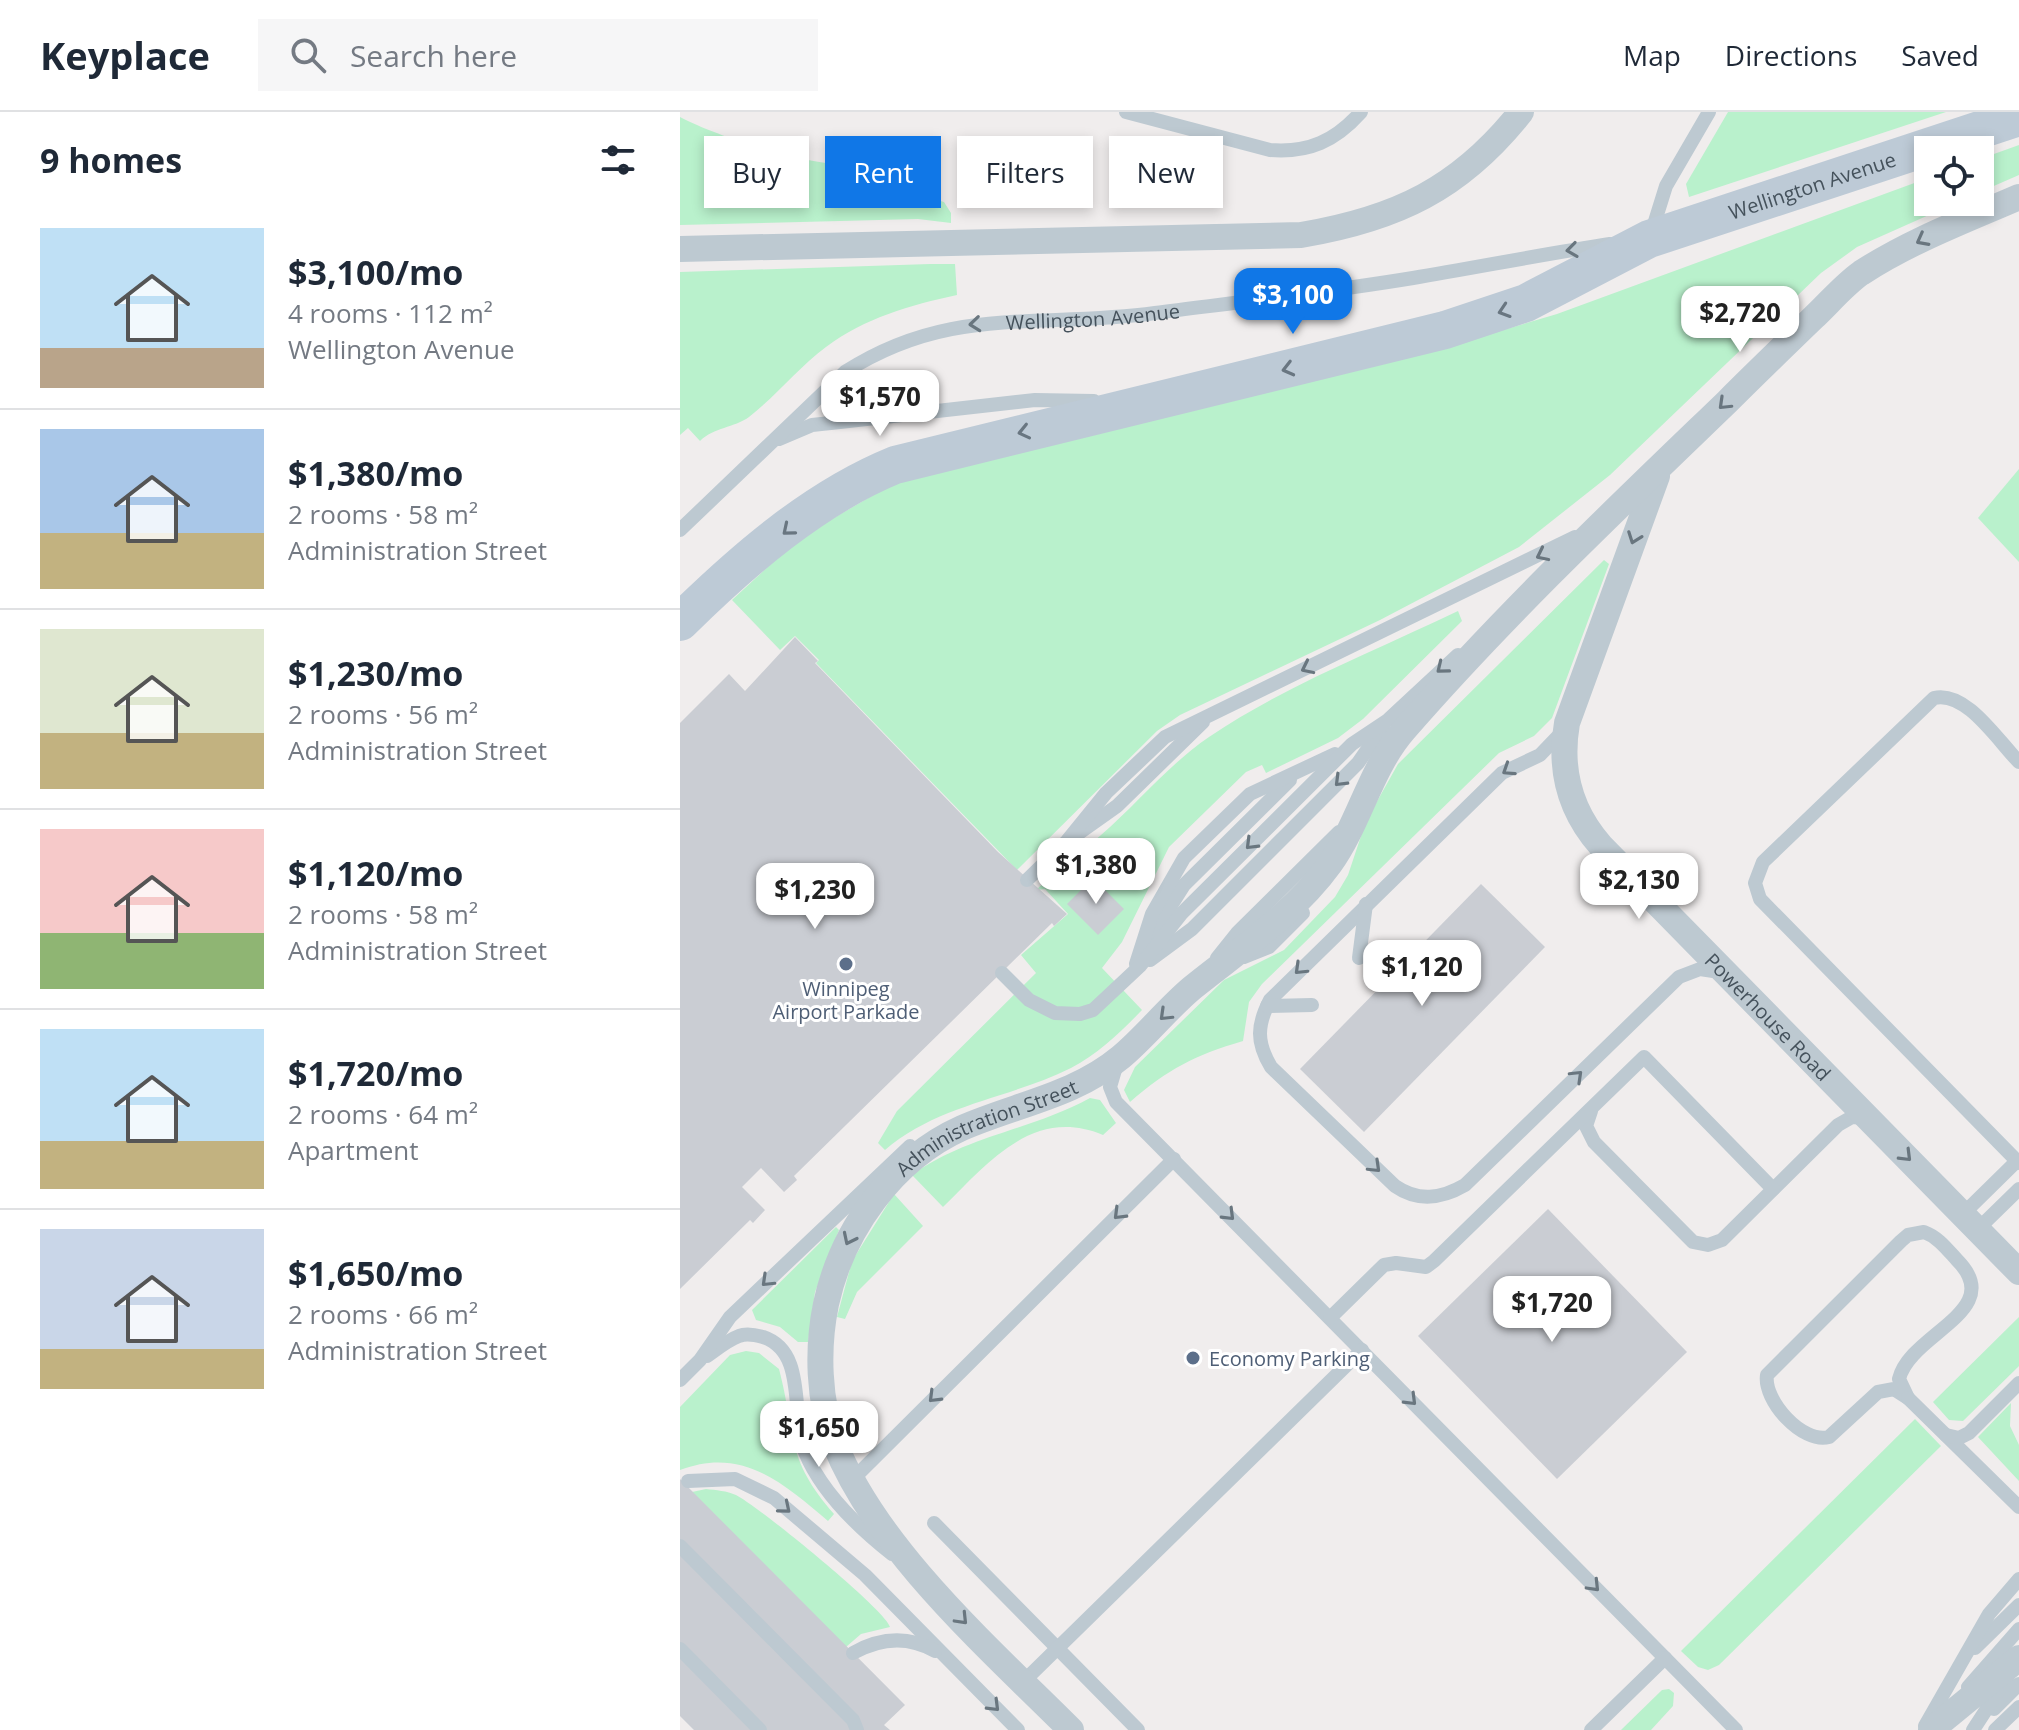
<!DOCTYPE html>
<html lang="en">
<head>
<meta charset="utf-8">
<style>
  :root { --surface:#fff; --page:#f6f6f7; --text:#1f2937; --muted:#747a83; --line:#e0e1e3; --accent:#1077e7 }
  body { margin:0; font-family:"Open Sans",sans-serif; background:var(--page); color:var(--text); height:100vh; display:flex; flex-direction:column; font-size:30px; white-space:nowrap }
  * { box-sizing:border-box; margin:0 }
  p { font-size:26px; color:var(--muted) }
  .icon { flex:none; width:44px; height:44px; fill:none; stroke:currentColor; stroke-width:2; stroke-linecap:round; stroke-linejoin:round }
  .map { position:relative; flex:1; overflow:hidden }
  .sheet { display:flex; flex-direction:column; background:var(--surface); width:680px }
  .sheet>* { flex:none }
  .guide { position:absolute; left:24px; top:24px; width:760px; height:72px; display:flex; gap:16px }
  .controls { position:absolute; left:1234px; top:24px; display:grid; gap:16px }
  .controls a { display:grid; place-items:center; width:80px; height:80px; border-radius:0px; background:var(--surface); box-shadow:0 4px 12px #0003; font-size:40px }
  .price { position:absolute; translate:-50% -68px; padding:0 18px; border-radius:16px; background:#fff; color:#222; font-size:26px; line-height:52px; filter:drop-shadow(0 2px 4px #0008) }
  .price::after { content:''; position:absolute; left:50%; top:48px; width:24px; height:18px; margin-left:-12px; background:inherit; clip-path:polygon(0 0,100% 0,50% 100%) }
  .price.current { background:var(--accent); color:#fff }
  ul { padding:0; list-style:none }
  li { display:flex; align-items:center; gap:24px; height:200px; padding:0 40px }
  li+li { border-top:2px solid var(--line) }
  li span { display:grid; place-items:center; flex:none; width:224px; height:160px; border-radius:0px; color:#555 }
  li>.icon { margin-inline-start:auto }
  span .icon { width:96px; height:96px; fill:#fffc; stroke-width:1 }
  li b { font-size:34px }
  h2 { display:flex; justify-content:space-between; align-items:center; height:96px; padding:0 40px; font-size:34px }
  .chip { padding:0 28px; border-radius:0px; background:var(--surface); box-shadow:0 4px 12px #0003; font-size:28px; line-height:72px }
  .chip.current { background:var(--accent); color:#fff }
  header { display:flex; align-items:center; gap:48px; box-sizing:border-box; height:112px; padding:0 40px; background:var(--surface); border-bottom:2px solid var(--line) }
  header strong { font-size:38px }
  nav { display:flex; gap:44px; margin-inline-start:auto; font-size:28px }
  .search { width:560px; height:72px; background:var(--page); display:flex; align-items:center; gap:20px; box-sizing:border-box; padding:0 28px; border-radius:0px; color:var(--muted); font-size:30px }
  main { display:flex; flex:1; min-height:0 }
  .map>svg:first-child { display:block }
</style>
</head>
<body>
<header>
<strong>Keyplace</strong>
<div class="search"><svg class="icon" aria-label="search" viewBox="0 0 24 24"><circle cx="10" cy="10" r="6"/><path d="M15 15l6 6"/></svg>Search here</div>
<nav><a>Map</a><a>Directions</a><a>Saved</a></nav>
</header>
<main>
<section class="sheet">
<h2>9 homes<svg class="icon" aria-label="filters" viewBox="0 0 24 24"><path d="M4 7h16M4 17h16"/><circle cx="9" cy="7" r="2"/><circle cx="15" cy="17" r="2"/></svg></h2>
<ul>
<li><span style="background:linear-gradient(#bfe0f5 75%,#b9a48a 0)"><svg class="icon" aria-label="home" viewBox="0 0 24 24"><path d="M3 11l9-7 9 7M6 9v11h12V9"/></svg></span><div><b>$3,100/mo</b><p>4 rooms · 112 m²</p><p>Wellington Avenue</p></div></li>
<li><span style="background:linear-gradient(#a9c7e8 65%,#c2b280 0)"><svg class="icon" aria-label="home" viewBox="0 0 24 24"><path d="M3 11l9-7 9 7M6 9v11h12V9"/></svg></span><div><b>$1,380/mo</b><p>2 rooms · 58 m²</p><p>Administration Street</p></div></li>
<li><span style="background:linear-gradient(#dfe7d0 65%,#c2b280 0)"><svg class="icon" aria-label="home" viewBox="0 0 24 24"><path d="M3 11l9-7 9 7M6 9v11h12V9"/></svg></span><div><b>$1,230/mo</b><p>2 rooms · 56 m²</p><p>Administration Street</p></div></li>
<li><span style="background:linear-gradient(#f6c9c9 65%,#8fb573 0)"><svg class="icon" aria-label="home" viewBox="0 0 24 24"><path d="M3 11l9-7 9 7M6 9v11h12V9"/></svg></span><div><b>$1,120/mo</b><p>2 rooms · 58 m²</p><p>Administration Street</p></div></li>
<li><span style="background:linear-gradient(#bfe0f5 70%,#c2b280 0)"><svg class="icon" aria-label="home" viewBox="0 0 24 24"><path d="M3 11l9-7 9 7M6 9v11h12V9"/></svg></span><div><b>$1,720/mo</b><p>2 rooms · 64 m²</p><p>Apartment</p></div></li>
<li><span style="background:linear-gradient(#c9d6e8 75%,#c2b280 0)"><svg class="icon" aria-label="home" viewBox="0 0 24 24"><path d="M3 11l9-7 9 7M6 9v11h12V9"/></svg></span><div><b>$1,650/mo</b><p>2 rooms · 66 m²</p><p>Administration Street</p></div></li>
</ul>
</section>
<div class="map">
<svg width="1339" height="1618" viewBox="0 0 1339 1618">
  <rect width="100%" height="100%" fill="#f0eded"/>
  <!-- green -->
  <g fill="#b9f1cc">
    <path d="M1048 0H1266L1009 85 1006 72Z"/>
    <path d="M0 5C36 24 113 48 153 52 165 53 177 50 189 51 222 55 237 83 264 90L271 101V111L238 107 0 113Z"/>
    <path d="M1339 33V63L1300 80V47Z"/>
    <path d="M1248 66V90H1278L1177 135 1141 161 930 363 839 435 700 508 500 603 477 619 337 758 136 551 139 548 115 524 100 538 52 488 119 426 235 359 742 242 877 202Z"/>
    <path d="M250 152H275L277 183C230 193 185 206 146 235 119 255 96 284 69 305 54 316 34 315 20 329L8 316 0 323V160Z"/>
    <path d="M1339 357V450L1298 406Z"/>
    <path d="M924 448 929 452 872 606 854 624 819 641 582 872 569 890 563 929C515 943 488 957 450 990L444 978 455 955 544 868 604 838 655 785 668 763 686 709 718 652Z"/>
    <path d="M778 499 782 509 683 607 658 626 586 661 582 653 566 660 489 735 442 830 422 856 462 898C440 921 419 941 391 956 329 987 258 992 205 1038L198 1031 217 999 356 861 341 843 388 802 365 777 356 778C377 758 400 742 421 723 458 691 488 653 529 625 606 573 695 539 778 499Z"/>
    <path d="M410 986 420 988 436 1011 423 1023C353 994 308 1051 263 1095L232 1063C285 1024 352 1018 410 986Z"/>
    <path d="M214 1082 243 1114 177 1180 165 1207 157 1205 172 1149Z"/>
    <path d="M156 1115 159 1118 135 1180 128 1230H118L100 1215 76 1208 72 1198Z"/>
    <path d="M1339 1205V1254L1283 1309 1269 1308 1253 1290Z"/>
    <path d="M66 1239 79 1241 99 1257C116 1322 105 1346 154 1402L148 1409C103 1371 62 1334 0 1358V1295L50 1243Z"/>
    <path d="M1331 1291 1330 1314 1339 1333V1369L1298 1325Z"/>
    <path d="M1235 1307 1261 1334 1039 1553 1028 1558 1018 1555 1001 1539Z"/>
    <path d="M26 1377C36 1378 47 1379 56 1383 78 1394 206 1498 210 1515L181 1522 166 1535 12 1380Z"/>
    <path d="M989 1577 994 1581 993 1594 971 1618H941L982 1578Z"/>
  </g>
  <!-- building -->
  <g fill="#cacdd3">
    <path d="M115 525 138 549 135 551 318 740 387 802 374 814 372 811 114 1064 117 1068 104 1080 81 1056 62 1075 85 1098 73 1111 70 1108 0 1177V611L49 562 65 579Z"/>
    <path d="M413 766 444 797 418 823 387 792Z"/>
    <path d="M801 772 865 835 684 1020 620 957Z"/>
    <path d="M868 1097 1007 1240 877 1367 738 1224Z"/>
    <path d="M0 1367 225 1593 204 1613 210 1618H14L0 1604Z"/>
  </g>
  <g fill="none" stroke-linecap="round" stroke-linejoin="round">
    <!-- service -->
    <g stroke="#bdc9d1" stroke-width="14">
      <path d="M446 0 590 38C629 41 655 29 681 0"/>
      <path d="M971 122 986 74 1029 0"/>
      <path d="M99 327 132 313 160 310 355 288 414 289"/>
      <path id="s1" d="M0 418 165 260C271 192 359 217 475 201 561 190 648 180 733 166 799 155 864 142 930 132"/>
      <path d="M883 619 860 643 822 661 590 888C577 913 576 930 591 955L715 1074C738 1090 761 1087 785 1073L999 865 1020 857 1040 860"/>
      <path d="M1339 650C1318 629 1286 578 1254 586L1083 750 1075 771 1080 787 1339 1051"/>
      <path d="M399 721 437 694 523 610"/>
      <path d="M347 768 387 729 426 681 485 625 895 425"/>
      <path d="M471 825 504 773 610 668"/>
      <path d="M564 845 589 835 623 801"/>
      <path d="M537 846 557 821 659 720"/>
      <path d="M679 846 686 792"/>
      <path d="M470 848 512 817 678 651 703 615"/>
      <path d="M456 852 472 802 504 746 570 682 655 642"/>
      <path d="M322 861 349 888 375 901 400 902 413 898 460 854 502 801 672 632 708 608 778 543"/>
      <path d="M587 894 632 893"/>
      <path d="M437 951 430 975 436 990 1056 1618"/>
      <path d="M911 999 906 1014 914 1030 1013 1130 1028 1133 1042 1128 1158 1013 1172 1005 1186 1006"/>
      <path d="M1283 1102 1337 1049"/>
      <path d="M1298 1117 1339 1077"/>
      <path d="M1244 1120C1258 1125 1267 1137 1277 1148 1328 1199 1230 1221 1219 1267L1228 1286 1214 1277 1198 1280 1149 1325C1122 1332 1083 1288 1087 1263L1221 1129 1228 1123Z"/>
      <path d="M650 1206 704 1153 716 1151 746 1155 754 1149 964 945 1093 1077"/>
      <path d="M27 1244C37 1237 48 1228 59 1224 66 1221 76 1223 83 1225 128 1240 110 1304 125 1340 141 1379 179 1416 212 1442"/>
      <path d="M0 1268 20 1248 50 1205 230 1034"/>
      <path d="M1228 1286 1339 1395"/>
      <path d="M1266 1323 1279 1326 1289 1321 1339 1271"/>
      <path d="M172 1368 494 1047"/>
      <path d="M8 1369 55 1367 94 1386 185 1463 338 1618"/>
      <path d="M254 1411 458 1618"/>
      <path d="M0 1434 173 1608 177 1618"/>
      <path d="M1295 1536 1339 1493"/>
      <path d="M0 1537 80 1618"/>
      <path d="M173 1541C200 1526 227 1523 255 1539"/>
      <path d="M343 1570 682 1238"/>
      <path d="M1288 1575 1339 1517"/>
      <path d="M1314 1597 1339 1572"/>
      <path d="M1245 1614 1309 1502 1339 1467"/>
      <path d="M911 1618 985 1546"/>
      <path d="M1293 1618 1328 1564"/>
      <path d="M1315 1618 1339 1595"/>
    </g>
    <!-- minor -->
    <g stroke="#bdc9d1" stroke-width="26">
      <path d="M0 137 621 123C716 107 780 77 841 0"/>
      <path id="s2" d="M977 364 887 611C879 657 890 699 921 734L1339 1160"/>
      <path id="s3" d="M391 1618C311 1538 197 1438 155 1332 138 1289 137 1236 146 1192 162 1118 213 1047 282 1016 337 992 394 984 441 945 466 924 487 897 512 876 559 838 614 802 650 752 680 710 690 657 724 618 825 502 937 396 1047 290 1075 262 1104 234 1133 206 1149 191 1164 173 1181 161 1230 129 1286 108 1339 85"/>
      <path d="M1251 1618 1339 1546"/>
    </g>
    <!-- secondary -->
    <path stroke="#bdcad6" stroke-width="38" id="s4" d="M0 510C62 449 134 386 215 353L765 218 846 191 969 127 1339 5"/>
  </g>
  <!-- one-way arrows -->
  <defs><path id="oneway-chevron" d="M-2-3.5L2.5 0L-2 3.5" fill="none" stroke-width="1.6" stroke-linecap="round" stroke-linejoin="round" transform="scale(2)"/></defs>
  <g stroke="#69767f">
    <use href="#oneway-chevron" transform="translate(1242 128) rotate(152)"/>
    <use href="#oneway-chevron" transform="translate(892 138) rotate(172)"/>
    <use href="#oneway-chevron" transform="translate(295 212) rotate(174)"/>
    <use href="#oneway-chevron" transform="translate(1044 292) rotate(136)"/>
    <use href="#oneway-chevron" transform="translate(954 426) rotate(110)"/>
    <use href="#oneway-chevron" transform="translate(862 443) rotate(154)"/>
    <use href="#oneway-chevron" transform="translate(627 556) rotate(154)"/>
    <use href="#oneway-chevron" transform="translate(762 556) rotate(141)"/>
    <use href="#oneway-chevron" transform="translate(828 658) rotate(147)"/>
    <use href="#oneway-chevron" transform="translate(660 669) rotate(135)"/>
    <use href="#oneway-chevron" transform="translate(571 732) rotate(135)"/>
    <use href="#oneway-chevron" transform="translate(620 857) rotate(136)"/>
    <use href="#oneway-chevron" transform="translate(485 903) rotate(136)"/>
    <use href="#oneway-chevron" transform="translate(897 964) rotate(-44)"/>
    <use href="#oneway-chevron" transform="translate(1226 1044) rotate(45)"/>
    <use href="#oneway-chevron" transform="translate(695 1055) rotate(44)"/>
    <use href="#oneway-chevron" transform="translate(439 1102) rotate(135)"/>
    <use href="#oneway-chevron" transform="translate(549 1103) rotate(45)"/>
    <use href="#oneway-chevron" transform="translate(169 1127) rotate(116)"/>
    <use href="#oneway-chevron" transform="translate(87 1169) rotate(136)"/>
    <use href="#oneway-chevron" transform="translate(254 1285) rotate(135)"/>
    <use href="#oneway-chevron" transform="translate(731 1288) rotate(45)"/>
    <use href="#oneway-chevron" transform="translate(105 1396) rotate(40)"/>
    <use href="#oneway-chevron" transform="translate(914 1474) rotate(46)"/>
    <use href="#oneway-chevron" transform="translate(282 1507) rotate(46)"/>
    <use href="#oneway-chevron" transform="translate(314 1594) rotate(45)"/>
  </g>
  <g stroke="#697681">
    <use href="#oneway-chevron" transform="translate(824 199) rotate(162)"/>
    <use href="#oneway-chevron" transform="translate(608 257) rotate(166)"/>
    <use href="#oneway-chevron" transform="translate(344 320) rotate(167)"/>
    <use href="#oneway-chevron" transform="translate(108 418) rotate(140)"/>
  </g>
  <!-- markers -->
  <g fill="#5c6f8a" stroke="#fff" stroke-width="3">
    <circle cx="166" cy="852" r="8"/>
    <circle cx="513" cy="1246" r="8"/>
  </g>
  <g text-anchor="middle" dominant-baseline="central" stroke-width="6" stroke-linejoin="round" paint-order="stroke">
    <!-- street labels -->
    <g font-size="20" fill="#45525c" stroke="#fff">
      <text stroke="none"><textPath href="#s4" startOffset="1230">Wellington Avenue</textPath></text>
      <text stroke="none"><textPath href="#s1" startOffset="486">Wellington Avenue</textPath></text>
      <text stroke="none"><textPath href="#s2" startOffset="634">Powerhouse Road</textPath></text>
      <text stroke="none"><textPath href="#s3" startOffset="768">Administration Street</textPath></text>
    </g>
    <!-- service labels -->
    <g font-size="20" fill="#4e5e75" stroke="#fff">
      <text x="166" y="876">Winnipeg<tspan x="166" dy="23">Airport Parkade</tspan></text>
      <text x="529" y="1246" text-anchor="start">Economy Parking</text>
    </g>
  </g>
</svg>
<div class="controls">
<a><svg class="icon" aria-label="locate" viewBox="0 0 24 24"><circle cx="12" cy="12" r="6"/><path d="M12 2v4M12 18v4M2 12h4M18 12h4"/></svg></a>
</div>
<b class="price current" style="left:613px;top:224px">$3,100</b>
<b class="price" style="left:1060px;top:242px">$2,720</b>
<b class="price" style="left:200px;top:326px">$1,570</b>
<b class="price" style="left:416px;top:794px">$1,380</b>
<b class="price" style="left:959px;top:809px">$2,130</b>
<b class="price" style="left:135px;top:819px">$1,230</b>
<b class="price" style="left:742px;top:896px">$1,120</b>
<b class="price" style="left:872px;top:1232px">$1,720</b>
<b class="price" style="left:139px;top:1357px">$1,650</b>
<div class="guide">
<a class="chip">Buy</a>
<a class="chip current">Rent</a>
<a class="chip">Filters</a>
<a class="chip">New</a>
</div>
</div>
</main>
</body>
</html>
